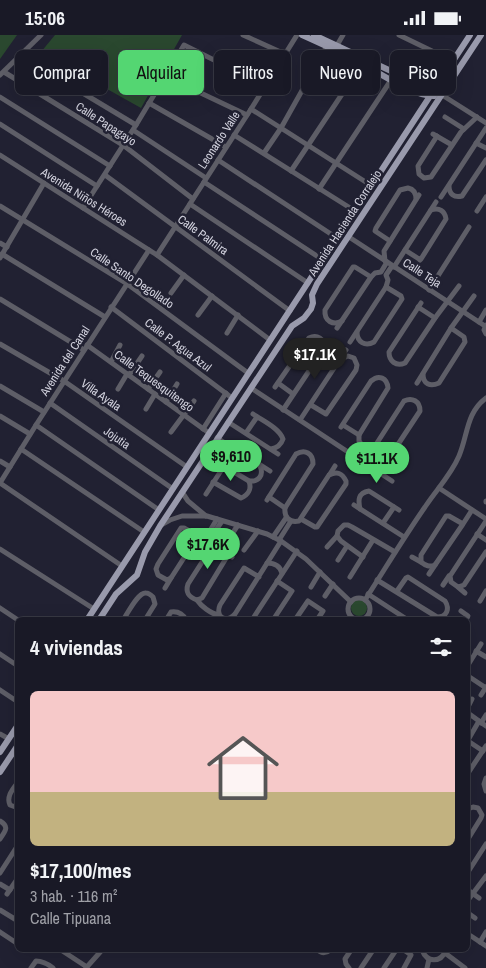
<!DOCTYPE html>
<html lang="es">
<head>
<meta charset="utf-8">
<style>
  :root { --surface:#191926; --page:#22222e; --text:#f1f3f6; --muted:#9fa0a7; --line:#373843; --accent:#54d672 }
  body { margin:0; font-family:"Archivo Narrow",sans-serif; background:var(--page); color:var(--text); height:100vh; display:flex; flex-direction:column; font-size:19px; white-space:nowrap }
  * { box-sizing:border-box; margin:0 }
  p { font-size:16px; color:var(--muted) }
  .icon { flex:none; width:28px; height:28px; fill:none; stroke:currentColor; stroke-width:2; stroke-linecap:round; stroke-linejoin:round }
  .map { position:relative; flex:1; overflow:hidden }
  .side { position:absolute; left:15px; top:582px; width:455px; height:335px; display:flex; flex-direction:column; background:var(--surface); border-radius:8px; box-shadow:0 5px 20px #0002,0 0 0 1px var(--line) }
  .side>* { flex:none }
  .banner { position:absolute; left:15px; top:15px; width:456px; height:45px; display:flex; gap:10px }
  .price { position:absolute; translate:-50% -42px; padding:0 11px; border-radius:18px; background:var(--accent); color:#111; font-size:16px; line-height:32px; filter:drop-shadow(0 1px 2px #0008) }
  .price::after { content:''; position:absolute; left:50%; top:30px; width:15px; height:11px; margin-left:-8px; background:inherit; clip-path:polygon(0 0,100% 0,50% 100%) }
  .price.selected { background:#222; color:#fff }
  ul { padding:0; list-style:none }
  li { display:grid; align-content:center; gap:10px; height:265px; padding:0 15px }
  li span { display:grid; place-items:center; height:155px; border-radius:8px; color:#555 }
  li>.icon { margin-inline-start:auto }
  span .icon { width:90px; height:90px; fill:#fffc; stroke-width:1 }
  li b { font-size:21px }
  h2 { display:flex; justify-content:space-between; align-items:center; height:60px; padding:0 15px; font-size:21px }
  .chip { padding:0 18px; border-radius:8px; background:var(--surface); box-shadow:0 5px 20px #0002,0 0 0 1px var(--line); font-size:18px; line-height:45px }
  .chip.selected { background:var(--accent); color:#111 }
  .status { display:flex; justify-content:space-between; align-items:center; height:35px; padding:0 25px; background:var(--surface); direction:ltr }
  .status svg { height:14px; fill:currentColor }
  .map>svg:first-child { display:block }
</style>
</head>
<body>
<div class="status"><b>15:06</b><svg viewBox="0 0 49 12"><path d="M0 12V9h3v3zM5 12V6h3v6zM10 12V3h3v9zM15 12V0h3v12zM26 1h20v11H26zM47 4h2v5h-2z"/></svg></div>
<div class="map">
<svg width="486" height="933" viewBox="0 0 486 933">
  <rect width="100%" height="100%" fill="#212132"/>
  <!-- green -->
  <g fill="#2a482f">
    <path d="M0 0H17L0 24Z"/>
    <path d="M55 0H182L141 73 41 17Z"/>
    <circle cx="359" cy="573" r="8"/>
  </g>
  <g fill="none" stroke-linecap="round" stroke-linejoin="round">
    <!-- minor -->
    <g stroke="#5e5e67" stroke-width="5">
      <path d="M243 0 285 19"/>
      <path d="M399 0 432 16"/>
      <path d="M336 12 343 0"/>
      <path d="M21 21 136 90"/>
      <path d="M4 37 123 110 193 164"/>
      <path d="M0 40 41 0"/>
      <path d="M165 41 247 80"/>
      <path d="M442 60 486 88"/>
      <path d="M0 62 110 131"/>
      <path d="M149 68 226 112"/>
      <path d="M251 74 372 151"/>
      <path d="M445 82 464 94"/>
      <path d="M0 89 97 151"/>
      <path d="M133 95 206 143"/>
      <path d="M433 99 452 110"/>
      <path d="M234 100 355 176"/>
      <path d="M437 101 418 131 419 139 424 143 431 142 461 97 477 82"/>
      <path d="M476 108 486 113"/>
      <path d="M264 118 281 93 327 11"/>
      <path d="M0 120 157 220 270 305"/>
      <path d="M218 125 337 203"/>
      <path d="M291 136 362 29"/>
      <path d="M105 140 290 276"/>
      <path d="M204 147 323 225"/>
      <path d="M449 151C449 159 454 163 462 161L486 125"/>
      <path d="M319 154 391 45"/>
      <path d="M441 162 486 93"/>
      <path d="M190 169 308 248"/>
      <path d="M0 171 126 248 248 338"/>
      <path d="M83 173 136 90 184 10 266 51"/>
      <path d="M477 176 486 162"/>
      <path d="M349 202 485 291"/>
      <path d="M390 206 375 196 376 193 400 155 408 153C413 154 416 158 416 164"/>
      <path d="M0 208 7 212"/>
      <path d="M405 215 419 224 420 225 421 224 446 184C445 176 439 172 431 175"/>
      <path d="M2 219 105 282"/>
      <path d="M157 220 251 74 297 0"/>
      <path d="M0 223 44 148"/>
      <path d="M385 226 384 216 419 160"/>
      <path d="M394 232 436 167"/>
      <path d="M429 255 469 192"/>
      <path d="M171 258 184 240"/>
      <path d="M0 264 84 315"/>
      <path d="M421 268 389 317C389 326 396 332 405 328L435 283 459 251"/>
      <path d="M111 272 232 363"/>
      <path d="M418 272 435 283"/>
      <path d="M198 280 212 261"/>
      <path d="M342 286C333 291 324 286 325 275L353 232H355L371 242"/>
      <path d="M479 287 486 275"/>
      <path d="M486 290 484 295 486 299"/>
      <path d="M337 293 371 242 375 238 381 237 387 227"/>
      <path d="M357 297C357 307 365 312 374 307L402 264 401 261 386 252"/>
      <path d="M227 298 238 280"/>
      <path d="M350 307 386 252 388 245 386 240 392 231"/>
      <path d="M0 309 64 346 187 432"/>
      <path d="M87 310 209 398"/>
      <path d="M111 327 120 310"/>
      <path d="M423 339C423 349 430 352 439 348L465 307 464 302 451 293"/>
      <path d="M129 340 142 321"/>
      <path d="M278 348 293 359"/>
      <path d="M417 348 451 293 474 261"/>
      <path d="M0 351 44 377"/>
      <path d="M275 352 309 303C317 299 325 304 324 313"/>
      <path d="M251 353 392 446"/>
      <path d="M118 354 127 339"/>
      <path d="M148 354 160 337"/>
      <path d="M166 367 177 349"/>
      <path d="M50 368 173 454"/>
      <path d="M311 370 326 379 356 335 357 330 354 323 348 321 341 324"/>
      <path d="M146 374 155 359"/>
      <path d="M283 375 329 306"/>
      <path d="M253 379C263 386 279 393 283 404 281 410 277 413 271 414"/>
      <path d="M0 381 30 399"/>
      <path d="M300 385 346 315"/>
      <path d="M228 387 278 419"/>
      <path d="M36 390 159 475"/>
      <path d="M343 390 359 400"/>
      <path d="M341 392 371 346C379 339 387 343 388 353L359 400V406L363 412 370 414 375 411 404 366C412 362 420 366 420 376L391 420 375 411"/>
      <path d="M203 394 226 358"/>
      <path d="M171 397 194 366"/>
      <path d="M246 398 257 382"/>
      <path d="M217 403 270 436"/>
      <path d="M21 414 144 497"/>
      <path d="M0 426 10 432"/>
      <path d="M224 431 249 446C259 447 264 440 260 431"/>
      <path d="M330 439 335 431"/>
      <path d="M213 447 241 463C248 460 252 454 249 446"/>
      <path d="M0 448 36 390 149 215"/>
      <path d="M0 448 122 531"/>
      <path d="M439 453 486 484"/>
      <path d="M182 457 188 466 206 481"/>
      <path d="M206 459 235 414"/>
      <path d="M269 462 285 473"/>
      <path d="M267 465 296 419C305 414 313 418 313 429L285 473C284 482 289 488 299 486L329 440C337 436 342 438 346 446V449L317 492H315L301 484"/>
      <path d="M486 467V466"/>
      <path d="M354 470 404 502"/>
      <path d="M360 474C358 465 358 458 369 456L399 475"/>
      <path d="M222 486 212 501 214 507 213 510 188 549C185 558 189 562 197 565L202 563 228 520"/>
      <path d="M486 486 450 541 451 547 458 552 464 550 486 517"/>
      <path d="M383 488 394 472"/>
      <path d="M463 489 449 481H446L421 520V527C426 531 429 532 435 530L463 489 472 475"/>
      <path d="M161 490 170 485 182 481H207L267 499 281 506 306 524 351 567"/>
      <path d="M477 499 486 505"/>
      <path d="M198 501 184 493H181L158 529 156 534 158 540 167 545 171 543 198 501 202 499H208L217 484"/>
      <path d="M273 502 286 483"/>
      <path d="M228 505 238 490"/>
      <path d="M279 505 291 486"/>
      <path d="M213 510 232 522"/>
      <path d="M327 512 337 501"/>
      <path d="M0 514 94 574"/>
      <path d="M244 515 258 496"/>
      <path d="M363 522 341 506 337 501 338 496 344 490H348L352 492 395 517"/>
      <path d="M412 522 421 527"/>
      <path d="M338 525 347 511"/>
      <path d="M267 528C275 528 280 531 282 538"/>
      <path d="M429 539 435 530"/>
      <path d="M259 542 244 533 220 570C215 582 226 589 235 579L281 506"/>
      <path d="M350 542 373 505"/>
      <path d="M377 545 437 582C447 582 450 574 445 566L408 542 406 543 397 556"/>
      <path d="M443 550 449 541"/>
      <path d="M311 552 320 537"/>
      <path d="M458 552 465 558"/>
      <path d="M165 553 171 543"/>
      <path d="M368 559 408 585"/>
      <path d="M325 561 333 549"/>
      <circle cx="359" cy="574" r="11"/>
      <path d="M197 565C201 571 211 579 219 580"/>
      <path d="M365 565C385 534 404 502 425 472 436 455 451 440 459 421 468 400 466 378 486 363"/>
      <path d="M480 566 486 556"/>
      <path d="M0 573 18 585"/>
      <path d="M461 576 468 581 466 585"/>
      <path d="M123 585C128 578 138 557 146 558 149 558 151 560 153 562L155 569 145 585"/>
      <path d="M166 585 171 577C178 576 183 579 186 585"/>
      <path d="M252 585 297 516"/>
      <path d="M273 585 292 556 277 546"/>
      <path d="M295 585 308 566 323 576 317 585"/>
      <path d="M476 616 486 622"/>
      <path d="M0 619 18 631"/>
      <path d="M468 630 481 609"/>
      <path d="M468 641 486 653"/>
      <path d="M0 655 18 667"/>
      <path d="M481 660 486 652"/>
      <path d="M468 672 472 664"/>
      <path d="M468 678 486 691"/>
      <path d="M481 688 486 680"/>
      <path d="M0 699 9 704"/>
      <path d="M468 705 479 686"/>
      <path d="M468 706 483 716"/>
      <path d="M468 738 486 711"/>
      <path d="M486 743 484 749 486 756"/>
      <path d="M18 747C13 754 6 761 10 770L18 773"/>
      <path d="M468 774 473 772 478 773 482 780 481 783 468 804"/>
      <path d="M0 786C10 792 5 796 0 804"/>
      <path d="M468 837 486 809"/>
      <path d="M0 838 18 810"/>
      <path d="M0 849 10 855"/>
      <path d="M468 855 479 863"/>
      <path d="M7 859 18 843"/>
      <path d="M468 865 486 841"/>
      <path d="M0 875 18 886"/>
      <path d="M468 878 475 883"/>
      <path d="M0 897 18 909"/>
      <path d="M471 901 486 911"/>
      <path d="M480 907 486 897"/>
      <path d="M61 915 87 932"/>
      <path d="M318 915C322 919 327 918 330 915"/>
      <path d="M422 915C427 928 441 928 446 915"/>
      <path d="M445 918 465 933"/>
      <path d="M31 933 36 926C43 926 48 929 53 933"/>
      <path d="M86 933 102 915"/>
      <path d="M349 933 346 929 345 924 351 915"/>
      <path d="M361 933 373 915"/>
      <path d="M384 933 396 915"/>
      <path d="M404 933 411 920 404 915"/>
      <path d="M427 933 429 924"/>
    </g>
    <!-- major -->
    <g stroke="#999aac" stroke-width="6">
      <path d="M302 0C322 9 342 18 361 28 379 38 415 62 434 61"/>
      <path d="M314 0 438 58"/>
      <path d="M87 585 470 0"/>
      <path d="M99 585 116 559 137 540 145 517 160 491 292 291 304 283 311 274 313 268 312 260 317 249 481 0"/>
      <path d="M0 717 18 690"/>
      <path d="M0 737 18 710"/>
    </g>
  </g>
  <g text-anchor="middle" dominant-baseline="central" stroke-width="5" stroke-linejoin="round" paint-order="stroke">
    <!-- street labels -->
    <g font-size="12" fill="#d2d2de" stroke="#212132">
      <text transform="translate(106 89) rotate(33)">Calle Papagayo</text>
      <text transform="translate(219 105) rotate(-57)">Leonardo Valle</text>
      <text transform="translate(84 162) rotate(32)">Avenida Niños Héroes</text>
      <text transform="translate(345 188) rotate(-57)">Avenida Hacienda Corralejo</text>
      <text transform="translate(203 200) rotate(36)">Calle Palmira</text>
      <text transform="translate(422 238) rotate(33)">Calle Teja</text>
      <text transform="translate(132 243) rotate(34)">Calle Santo Degollado</text>
      <text transform="translate(178 310) rotate(37)">Calle P. Agua Azul</text>
      <text transform="translate(65 326) rotate(-57)">Avenida del Canal</text>
      <text transform="translate(154 346) rotate(36)">Calle Tequesquitengo</text>
      <text transform="translate(101 360) rotate(35)">Villa Ayala</text>
      <text transform="translate(117 403) rotate(35)">Jojutia</text>
    </g>
  </g>
</svg>
<b class="price selected" style="left:315px;top:345px">$17.1K</b>
<b class="price" style="left:231px;top:447px">$9,610</b>
<b class="price" style="left:377px;top:449px">$11.1K</b>
<b class="price" style="left:208px;top:535px">$17.6K</b>
<div class="banner">
<a class="chip">Comprar</a>
<a class="chip selected">Alquilar</a>
<a class="chip">Filtros</a>
<a class="chip">Nuevo</a>
<a class="chip">Piso</a>
</div>
<section class="side">
<h2>4 viviendas<svg class="icon" aria-label="filters" viewBox="0 0 24 24"><path d="M4 7h16M4 17h16"/><circle cx="9" cy="7" r="2"/><circle cx="15" cy="17" r="2"/></svg></h2>
<ul>
<li><span style="background:linear-gradient(#f6c9c9 65%,#c2b280 0)"><svg class="icon" aria-label="home" viewBox="0 0 24 24"><path d="M3 11l9-7 9 7M6 9v11h12V9"/></svg></span><div><b>$17,100/mes</b><p>3 hab. · 116 m²</p><p>Calle Tipuana</p></div></li>
</ul>
</section>
</div>
</body>
</html>
